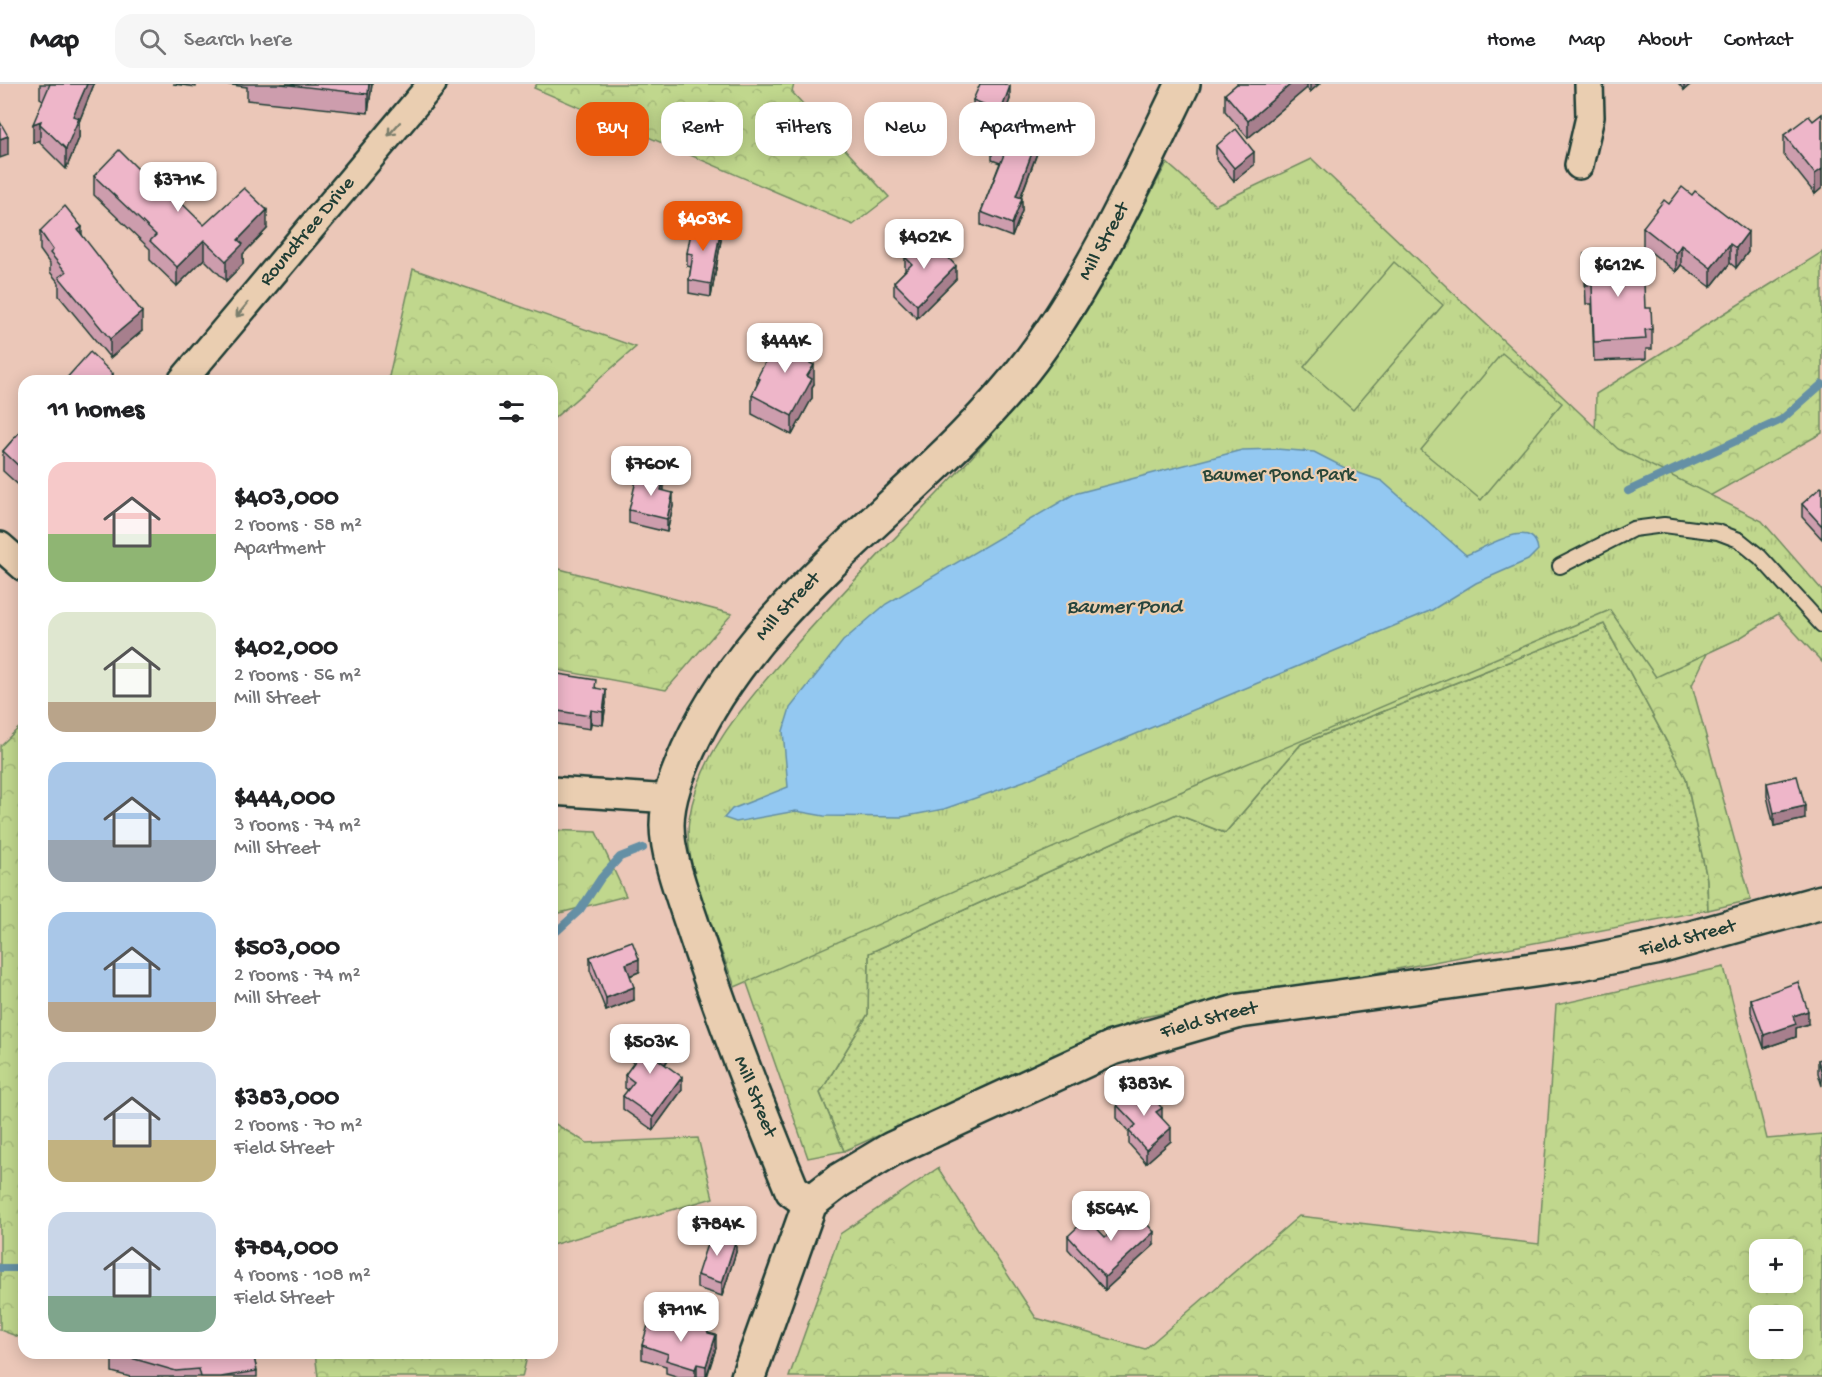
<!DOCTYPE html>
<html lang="en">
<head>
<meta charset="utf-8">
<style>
  :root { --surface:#fff; --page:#f6f6f6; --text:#202124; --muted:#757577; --line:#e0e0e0; --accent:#ea580c }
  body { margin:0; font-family:"Gochi Hand",sans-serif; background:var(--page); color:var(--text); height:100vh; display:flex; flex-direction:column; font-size:22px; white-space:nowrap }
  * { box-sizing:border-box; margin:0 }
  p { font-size:20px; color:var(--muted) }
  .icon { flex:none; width:33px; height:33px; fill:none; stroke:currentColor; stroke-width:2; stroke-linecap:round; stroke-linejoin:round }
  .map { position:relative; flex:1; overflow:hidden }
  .panel { position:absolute; left:18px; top:291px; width:540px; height:984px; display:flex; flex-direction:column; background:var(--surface); border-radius:18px; box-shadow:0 3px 15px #0003 }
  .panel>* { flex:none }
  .hud { position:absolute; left:576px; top:18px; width:570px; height:54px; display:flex; gap:12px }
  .buttons { position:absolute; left:1749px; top:1155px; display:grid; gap:12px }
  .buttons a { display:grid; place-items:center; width:54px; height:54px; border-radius:12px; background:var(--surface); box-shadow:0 3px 15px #0003; font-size:30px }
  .price { position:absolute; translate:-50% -51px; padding:0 14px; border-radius:12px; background:#fff; color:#222; font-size:20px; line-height:39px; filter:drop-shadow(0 2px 3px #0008) }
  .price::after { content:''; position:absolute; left:50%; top:36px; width:18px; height:14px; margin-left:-9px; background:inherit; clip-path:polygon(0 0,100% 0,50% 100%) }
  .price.active { background:var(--accent); color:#fff }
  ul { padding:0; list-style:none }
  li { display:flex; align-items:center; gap:18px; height:150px; padding:0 30px }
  li span { display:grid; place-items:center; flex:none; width:168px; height:120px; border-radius:18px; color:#555 }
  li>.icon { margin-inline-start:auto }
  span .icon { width:72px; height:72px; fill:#fffc; stroke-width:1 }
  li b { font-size:26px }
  h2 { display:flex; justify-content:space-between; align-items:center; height:72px; padding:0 30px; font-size:26px }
  .tag { padding:0 21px; border-radius:18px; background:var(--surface); box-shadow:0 3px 15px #0003; font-size:21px; line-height:54px }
  .tag.active { background:var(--accent); color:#fff }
  header { display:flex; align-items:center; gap:36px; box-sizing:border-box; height:84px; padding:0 30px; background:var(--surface); border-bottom:2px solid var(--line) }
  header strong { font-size:28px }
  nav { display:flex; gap:33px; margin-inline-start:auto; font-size:21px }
  .search { width:420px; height:54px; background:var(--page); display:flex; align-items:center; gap:15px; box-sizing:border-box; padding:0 21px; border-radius:18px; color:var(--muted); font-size:22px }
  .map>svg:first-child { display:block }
</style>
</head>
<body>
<header>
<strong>Map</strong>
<div class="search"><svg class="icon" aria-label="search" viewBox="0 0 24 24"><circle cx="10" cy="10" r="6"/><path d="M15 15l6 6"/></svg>Search here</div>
<nav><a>Home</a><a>Map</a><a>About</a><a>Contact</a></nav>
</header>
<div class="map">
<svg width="1822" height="1293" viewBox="0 0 1822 1293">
  <defs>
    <pattern id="grass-dots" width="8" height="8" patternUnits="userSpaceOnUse" patternTransform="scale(1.5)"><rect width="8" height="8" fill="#c0d78d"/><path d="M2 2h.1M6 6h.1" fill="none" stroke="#a5b97a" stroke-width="1.8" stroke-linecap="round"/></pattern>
    <pattern id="forest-crowns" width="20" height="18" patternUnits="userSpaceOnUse" patternTransform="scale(1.5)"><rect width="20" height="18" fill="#c0d78d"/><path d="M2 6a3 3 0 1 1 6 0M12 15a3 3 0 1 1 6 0" fill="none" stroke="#a5b97a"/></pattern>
    <pattern id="park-tufts" width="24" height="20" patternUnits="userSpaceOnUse" patternTransform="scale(1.5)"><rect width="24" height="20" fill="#c0d78d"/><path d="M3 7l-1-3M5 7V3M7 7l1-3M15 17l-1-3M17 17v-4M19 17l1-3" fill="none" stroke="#a5b97a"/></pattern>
  </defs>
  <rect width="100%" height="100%" fill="#ebc7b8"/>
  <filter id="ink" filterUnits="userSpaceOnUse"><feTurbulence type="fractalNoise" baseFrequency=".0167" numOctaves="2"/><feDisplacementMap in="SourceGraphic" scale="12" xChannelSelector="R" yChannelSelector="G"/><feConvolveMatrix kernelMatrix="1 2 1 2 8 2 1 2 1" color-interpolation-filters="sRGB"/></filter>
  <g filter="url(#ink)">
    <!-- grass -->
    <path fill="url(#grass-dots)" stroke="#708a60" stroke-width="1.5" d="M1604 540 1686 694 1707 795 1708 826 1143 933 844 1067 820 1009 868 930 869 869 1176 730 1225 749 1301 660Z"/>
    <!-- forest -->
    <g fill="url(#forest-crowns)" stroke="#708a60" stroke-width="1.5" fill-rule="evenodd">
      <path d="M537 0H794L792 8 889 113 853 141 534 4Z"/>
      <path d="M1822 168V349L1688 424 1736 509 1692 601 1751 816 1708 826 1707 795 1686 694 1604 540 1301 660 1225 749 1176 730 869 869 868 930 820 1009 844 1067 808 1074 705 779 1592 491 1596 310Z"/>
      <path d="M413 185 636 263 552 336V297H388Z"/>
      <path d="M552 483 732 530 666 606 552 585Z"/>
      <path d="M24 639V1255L0 1246V662Z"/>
      <path d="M552 746 596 748 626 812 552 831Z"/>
      <path d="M1724 883 1767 1055 1822 1050V1293H789L840 1150 938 1084 1036 1234 1145 1265 1299 1132 1539 1160 1556 921ZM1760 1166H1792V1198H1760ZM1760 1232H1792V1264H1760Z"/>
      <path d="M552 1038 587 1059 698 1054 713 1114 552 1161Z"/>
      <path d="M315 1269H528L522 1293H318Z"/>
    </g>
    <!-- park -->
    <path fill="url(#park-tufts)" stroke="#708a60" stroke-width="1.5" d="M1312 75 1618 365 1762 437 1822 506V578L1778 530 1738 555 1656 593 1610 526 1178 709 735 903C719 858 682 782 689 736 698 671 746 619 787 571 846 502 910 440 971 374 1000 342 1028 307 1054 274 1100 215 1131 144 1167 79L1215 121Z"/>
    <!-- pitch -->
    <g fill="#c0d78d" stroke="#708a60" stroke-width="1.5">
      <path d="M1394 178 1443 221 1353 326 1304 283Z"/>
      <path d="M1502 269 1562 319 1481 416 1421 366Z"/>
    </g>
    <!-- water -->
    <path fill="#93c8f1" stroke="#6590a5" stroke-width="1.5" d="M1276 365 1314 368 1347 385 1382 397 1466 471C1486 464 1534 431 1538 466L1528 476 1476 499 1432 526 1024 697 944 725 902 733 824 732 796 727 736 738 724 734 732 725 788 703 783 647 790 624 843 557 886 520 1074 410 1242 366Z"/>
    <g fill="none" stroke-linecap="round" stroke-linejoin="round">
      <!-- stream -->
      <g stroke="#6590a5" stroke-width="8">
        <path d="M1628 407 1781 336 1822 300"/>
        <path d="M552 848 557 847 580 826 601 794 620 773 643 764"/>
        <path d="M0 1184H24"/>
      </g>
      <defs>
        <path id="lane" d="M1560 482 1633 445 1664 441 1718 448 1739 456 1760 473 1822 541"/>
        <g id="street">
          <path d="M1579 81 1590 33 1589 0"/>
          <path id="s1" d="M182 297 432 0"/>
          <path d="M0 462 24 483"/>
          <path d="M552 707 670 715"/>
        </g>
        <g id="secondary">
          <path id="s2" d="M810 1119 792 1106C757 1021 724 936 695 849 685 818 667 773 667 741 667 715 678 689 688 666 761 505 928 413 1032 275 1093 193 1139 91 1183 0"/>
          <path id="s3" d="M748 1293 810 1119 840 1096 892 1065 1112 964 1240 927 1576 880 1655 864 1822 818"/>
        </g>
      </defs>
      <!-- lane casing -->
      <use href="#lane" stroke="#1f3d34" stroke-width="18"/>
      <!-- street casing -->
      <use href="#street" stroke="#1f3d34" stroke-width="32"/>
      <!-- secondary casing -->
      <use href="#secondary" stroke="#1f3d34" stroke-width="38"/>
      <!-- lane -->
      <use href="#lane" stroke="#eaceb1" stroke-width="14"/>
      <!-- street -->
      <use href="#street" stroke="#eaceb1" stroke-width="27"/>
      <!-- secondary -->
      <use href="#secondary" stroke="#eaceb1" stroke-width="33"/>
    </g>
    <!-- wall -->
    <g fill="#cd9dad" stroke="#1f3d34" stroke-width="1.5">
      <path d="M40 0H94L79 38V54L66 85 40 59V56L33 59 43 16 40 14Z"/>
      <path d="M173 0H196V3Z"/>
      <path d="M224 0H372L368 29 247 16V3Z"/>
      <path d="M1237 0H1319L1310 8 1307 4 1248 54 1225 27V10Z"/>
      <path d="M1679 0H1691L1684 6Z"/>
      <path d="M1010 15 1006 26 1043 53 1021 113 1022 127 1012 153 981 141V128L1000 79 992 76V63L1001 40 973 29V16Z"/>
      <path d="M1822 30V104L1815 110 1784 71V51L1813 37Z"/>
      <path d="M1216 62 1254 81 1234 97 1216 75Z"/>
      <path d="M94 92 151 98 204 141 267 145 243 170V180L226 197 204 175 177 202 150 176V165L94 111Z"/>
      <path d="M1669 120 1748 168 1736 184 1730 179 1711 203 1681 181 1676 188 1643 162V143Z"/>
      <path d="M40 147 82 151 142 247 110 274 59 212V199L50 188V180L40 166Z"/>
      <path d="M721 156 711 213 689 209V196L691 183 687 182V169Z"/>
      <path d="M1584 170 1610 176 1645 224 1652 245V265H1646V275L1594 277 1592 220H1586Z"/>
      <path d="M905 173 956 195 917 234 894 211V198L905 187Z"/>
      <path d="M809 277 808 278 814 300 812 303V314L792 351 752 330V311L757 301V294Z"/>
      <path d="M24 343V406L3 387V367Z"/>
      <path d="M1822 404V455L1802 433V420Z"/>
      <path d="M673 422 667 448 629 439V426Z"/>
      <path d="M552 589 596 604 606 619 603 641 591 639 590 645 552 639Z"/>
      <path d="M1767 699 1805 735 1774 742 1767 712Z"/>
      <path d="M590 873 639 888 630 892 634 916 606 927 590 886Z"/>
      <path d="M1751 915 1808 940 1796 944V953L1764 964 1751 928Z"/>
      <path d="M631 964 669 974 665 981 682 1006 653 1046 623 1025V1012L628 1006 625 1004V991L634 979 631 977Z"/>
      <path d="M1822 975V1002L1818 989V976Z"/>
      <path d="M1117 1021 1162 1034 1171 1057 1146 1079 1129 1060V1048L1117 1034Z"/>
      <path d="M1068 1152 1154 1161 1105 1206 1068 1165Z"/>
      <path d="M736 1168 722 1212 697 1204V1191Z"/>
      <path d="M675 1246 708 1249 716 1264 707 1293H679L666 1289V1282L642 1275V1261Z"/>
      <path d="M112 1269H253L257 1287V1293H130L112 1288Z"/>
    </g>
    <!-- shaded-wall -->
    <g fill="#a77f8d" stroke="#1f3d34" stroke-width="1.5">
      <path d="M87 0H94L79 38V54L66 85V65L73 32Z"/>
      <path d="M369 0H372L368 29V10Z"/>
      <path d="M1291 0H1307V4L1248 54V37Z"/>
      <path d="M1310 0H1319L1310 8Z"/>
      <path d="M1684 0H1691L1684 6Z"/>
      <path d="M1010 2V15L1001 40V27Z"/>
      <path d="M41 37 40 40V56L33 59V40Z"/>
      <path d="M1043 39V53L1016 125V112Z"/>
      <path d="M8 52V71L0 74V55Z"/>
      <path d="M1254 68V81L1234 97V84Z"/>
      <path d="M1822 85V104L1815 110V90Z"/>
      <path d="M1022 114V127L1012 153V140Z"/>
      <path d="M267 126V145L243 170V180L226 197V177L238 156Z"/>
      <path d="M82 143V162L78 146Z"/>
      <path d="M721 143V156L711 213V200Z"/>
      <path d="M1748 148V168L1736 184V164Z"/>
      <path d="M204 156V175L177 202V183Z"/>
      <path d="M1730 160V179L1711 203V184Z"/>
      <path d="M1681 161V181L1676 188V169Z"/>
      <path d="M956 182V195L917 234V221Z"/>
      <path d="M142 228V247L110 274V255Z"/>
      <path d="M809 258V277L800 293V274Z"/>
      <path d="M814 281V300L812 303V314L792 351V332L807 292Z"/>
      <path d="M113 290V297H107Z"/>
      <path d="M664 394V407L661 406Z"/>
      <path d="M673 409V422L667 448V435Z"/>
      <path d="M606 606V619L603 641V628Z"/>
      <path d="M591 626V639L590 645V632Z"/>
      <path d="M1805 722V735L1774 742V729Z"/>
      <path d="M639 875V888L626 893V880Z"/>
      <path d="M634 903V916L606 927V914Z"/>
      <path d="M1808 927V940L1796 944V953L1764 964V951L1793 932Z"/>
      <path d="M669 961V974L659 989V976Z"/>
      <path d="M682 993V1006L653 1046V1033Z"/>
      <path d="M1162 1024V1037L1156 1028Z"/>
      <path d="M1171 1044V1057L1146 1079V1066Z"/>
      <path d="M1154 1148V1161L1105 1206V1193Z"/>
      <path d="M736 1155V1168L722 1212V1199Z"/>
      <path d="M716 1251V1264L706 1293V1282Z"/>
      <path d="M697 1280V1293H695V1285Z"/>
    </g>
    <!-- building -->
    <g fill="#eeb6c9" stroke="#1f3d34" stroke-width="1.5">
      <path d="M50 0H87L73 32 79 34 66 65 40 40 41 37 33 40Z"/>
      <path d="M281 0H369L368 10Z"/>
      <path d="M980 0H1004L1010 2 1001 27 973 16Z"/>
      <path d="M1237 0H1291L1248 37 1225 10Z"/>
      <path d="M1006 26 1043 39 1016 112 1022 114 1012 140 981 128 1005 68 992 63Z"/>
      <path d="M1822 30V85L1815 90 1784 51 1809 32 1813 37Z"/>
      <path d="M0 38 8 52 0 55Z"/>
      <path d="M1236 45 1254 68 1234 84 1216 62Z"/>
      <path d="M119 66 151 98 156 94 204 141 244 104 267 126 238 156 243 160 226 177 204 156 177 183 150 157 156 151 94 92Z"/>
      <path d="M1682 103 1692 111 1695 107 1748 148 1736 164 1730 160 1711 184 1681 161 1676 169 1643 143 1664 116 1669 120Z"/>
      <path d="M65 122 82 143 78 146 142 228 110 255 59 193 66 188 50 169 53 166 40 147Z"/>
      <path d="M693 138 721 143 711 200 689 196 693 170 687 169Z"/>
      <path d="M927 151 956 182 917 221 894 198 912 180 905 173Z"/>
      <path d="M1609 169 1610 176 1643 175 1645 224H1651L1652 245 1645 246 1646 255 1594 258 1592 201H1586L1584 170Z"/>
      <path d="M783 244 809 258 800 274 814 281 807 292 812 295 792 332 752 311 760 295 757 294Z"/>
      <path d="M90 268 113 290 107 297H64Z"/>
      <path d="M24 343V387L3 367Z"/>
      <path d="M638 388 664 394 661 406 673 409 667 435 629 426Z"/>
      <path d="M1821 403 1822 404V442L1802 420Z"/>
      <path d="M552 589 596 596 595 604 606 606 603 628 591 626 590 632 552 626Z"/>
      <path d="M1797 692 1805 722 1774 729 1767 699Z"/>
      <path d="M632 857 639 875 626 880 634 903 606 914 590 873Z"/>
      <path d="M1798 898 1808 927 1793 932 1796 940 1764 951 1751 915Z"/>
      <path d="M645 944 669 961 659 976 682 993 653 1033 623 1012 634 998 625 991 640 970 631 964Z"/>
      <path d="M1822 975V989L1818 976Z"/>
      <path d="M1141 1000 1162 1024 1156 1028 1171 1044 1146 1066 1129 1047 1136 1041 1117 1021Z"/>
      <path d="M1135 1126 1154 1148 1105 1193 1068 1152 1087 1134 1105 1153Z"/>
      <path d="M711 1148 736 1155 722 1199 697 1191Z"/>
      <path d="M678 1236 707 1245 708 1249 716 1251 706 1282 697 1280 695 1285 666 1276 668 1270 642 1261 649 1238 675 1246Z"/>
      <path d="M114 1269H253L257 1287 221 1293H201L199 1285 176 1287Z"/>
    </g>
    <!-- one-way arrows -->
    <defs><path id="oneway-shaft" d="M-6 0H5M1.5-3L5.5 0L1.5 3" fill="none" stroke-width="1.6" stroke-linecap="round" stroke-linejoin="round" transform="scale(1.5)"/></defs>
    <g stroke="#7a7e6c">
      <use href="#oneway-shaft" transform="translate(394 45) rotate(131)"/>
      <use href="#oneway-shaft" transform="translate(242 226) rotate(130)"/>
    </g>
  </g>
  <g text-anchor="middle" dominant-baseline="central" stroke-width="4.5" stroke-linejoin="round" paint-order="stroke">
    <!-- street labels -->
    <g font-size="20" fill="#1f3d34" stroke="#eaceb1">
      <text stroke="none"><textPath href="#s1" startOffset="195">Roundtree Drive</textPath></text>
      <text stroke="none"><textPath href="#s2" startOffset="1149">Mill Street</textPath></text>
      <text stroke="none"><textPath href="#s2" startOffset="663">Mill Street</textPath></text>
      <text stroke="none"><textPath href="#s3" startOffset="1112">Field Street</textPath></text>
      <text stroke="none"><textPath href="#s3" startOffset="626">Field Street</textPath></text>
      <text transform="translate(754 1013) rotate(68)">Mill Street</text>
    </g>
    <!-- park labels -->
    <g font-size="20" fill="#274538" stroke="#eaceb1">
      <text x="1279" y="392">Baumer Pond Park</text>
    </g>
    <!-- water labels -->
    <g font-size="21" font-style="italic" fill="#25443d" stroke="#eaceb1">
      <text x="1124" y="524">Baumer Pond</text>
    </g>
  </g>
</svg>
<div class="buttons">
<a>+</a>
<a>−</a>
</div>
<b class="price" style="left:178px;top:129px">$371K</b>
<b class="price active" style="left:703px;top:168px">$403K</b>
<b class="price" style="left:924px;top:186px">$402K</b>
<b class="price" style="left:1618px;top:214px">$612K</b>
<b class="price" style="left:785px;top:290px">$444K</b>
<b class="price" style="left:651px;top:413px">$760K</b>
<b class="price" style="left:650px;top:991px">$503K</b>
<b class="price" style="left:1144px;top:1033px">$383K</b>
<b class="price" style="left:1111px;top:1158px">$564K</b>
<b class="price" style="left:717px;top:1173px">$784K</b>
<b class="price" style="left:681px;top:1259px">$711K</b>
<div class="hud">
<a class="tag active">Buy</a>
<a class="tag">Rent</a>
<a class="tag">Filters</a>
<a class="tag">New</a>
<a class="tag">Apartment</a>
</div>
<section class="panel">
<h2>11 homes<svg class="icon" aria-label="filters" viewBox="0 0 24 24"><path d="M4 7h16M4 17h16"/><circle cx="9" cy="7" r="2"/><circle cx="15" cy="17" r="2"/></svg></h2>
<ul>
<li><span style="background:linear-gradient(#f6c9c9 60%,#8fb573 0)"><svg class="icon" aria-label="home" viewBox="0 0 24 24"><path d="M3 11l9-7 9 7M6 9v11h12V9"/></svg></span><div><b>$403,000</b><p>2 rooms · 58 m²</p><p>Apartment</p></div></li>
<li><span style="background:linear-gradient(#dfe7d0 75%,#b9a48a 0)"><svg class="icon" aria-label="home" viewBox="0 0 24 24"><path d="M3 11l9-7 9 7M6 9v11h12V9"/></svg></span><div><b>$402,000</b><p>2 rooms · 56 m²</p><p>Mill Street</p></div></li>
<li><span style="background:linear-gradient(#a9c7e8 65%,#9aa5b1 0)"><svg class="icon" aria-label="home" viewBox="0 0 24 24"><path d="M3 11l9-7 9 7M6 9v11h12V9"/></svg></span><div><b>$444,000</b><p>3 rooms · 74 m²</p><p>Mill Street</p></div></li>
<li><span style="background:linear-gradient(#a9c7e8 75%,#b9a48a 0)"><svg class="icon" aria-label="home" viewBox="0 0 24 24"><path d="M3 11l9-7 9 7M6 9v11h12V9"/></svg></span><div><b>$503,000</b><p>2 rooms · 74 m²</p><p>Mill Street</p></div></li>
<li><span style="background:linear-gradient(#c9d6e8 65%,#c2b280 0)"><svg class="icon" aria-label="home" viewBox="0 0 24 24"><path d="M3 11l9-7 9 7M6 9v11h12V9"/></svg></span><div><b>$383,000</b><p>2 rooms · 70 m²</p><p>Field Street</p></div></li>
<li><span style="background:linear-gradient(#c9d6e8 70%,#7fa58c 0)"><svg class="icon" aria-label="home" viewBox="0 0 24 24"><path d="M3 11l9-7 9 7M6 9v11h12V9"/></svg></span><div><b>$784,000</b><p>4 rooms · 108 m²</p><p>Field Street</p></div></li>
</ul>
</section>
</div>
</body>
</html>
